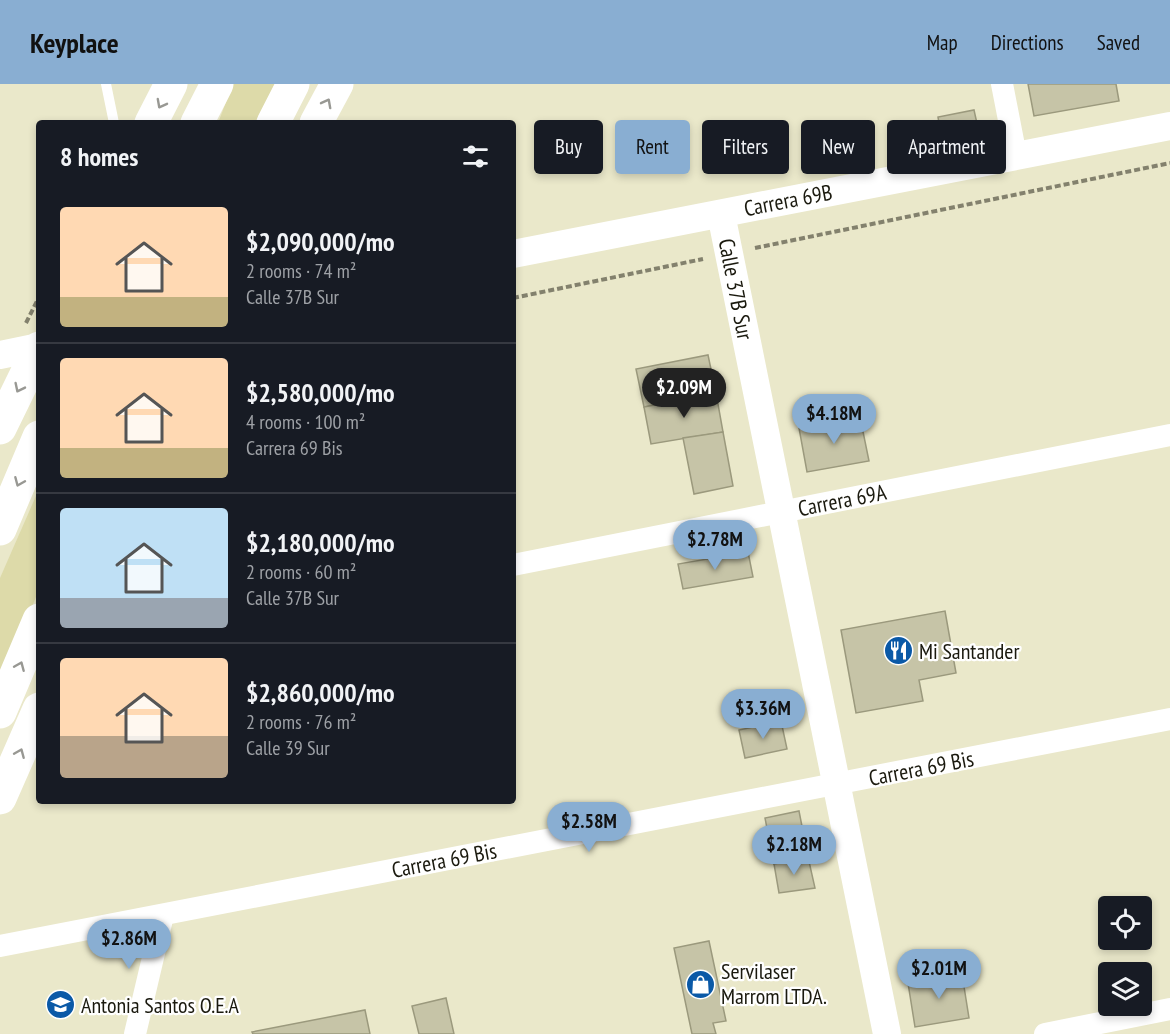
<!DOCTYPE html>
<html lang="en">
<head>
<meta charset="utf-8">
<style>
  :root { --surface:#171b24; --page:#242831; --text:#f1f3f6; --muted:#9ea1a6; --line:#363941; --accent:#89aed2 }
  body { margin:0; font-family:"PT Sans Narrow",sans-serif; background:var(--page); color:var(--text); height:100vh; display:flex; flex-direction:column; font-size:22px; white-space:nowrap }
  * { box-sizing:border-box; margin:0 }
  p { font-size:20px; color:var(--muted) }
  .icon { flex:none; width:33px; height:33px; fill:none; stroke:currentColor; stroke-width:2; stroke-linecap:round; stroke-linejoin:round }
  .map { position:relative; flex:1; overflow:hidden }
  .panel { position:absolute; left:36px; top:36px; width:480px; height:684px; display:flex; flex-direction:column; background:var(--surface); border-radius:6px; box-shadow:0 3px 9px #0003 }
  .panel>* { flex:none }
  .banner { position:absolute; left:534px; top:36px; width:546px; height:54px; display:flex; gap:12px }
  .tools { position:absolute; left:1098px; top:812px; display:grid; gap:12px }
  .tools a { display:grid; place-items:center; width:54px; height:54px; border-radius:6px; background:var(--surface); box-shadow:0 3px 9px #0003; font-size:30px }
  .price { position:absolute; translate:-50% -51px; padding:0 14px; border-radius:21px; background:var(--accent); color:#111; font-size:20px; line-height:39px; filter:drop-shadow(0 2px 3px #0008) }
  .price::after { content:''; position:absolute; left:50%; top:36px; width:18px; height:14px; margin-left:-9px; background:inherit; clip-path:polygon(0 0,100% 0,50% 100%) }
  .price.on { background:#222; color:#fff }
  ul { padding:0; list-style:none }
  li { display:flex; align-items:center; gap:18px; height:150px; padding:0 24px }
  li+li { border-top:2px solid var(--line) }
  li span { display:grid; place-items:center; flex:none; width:168px; height:120px; border-radius:6px; color:#555 }
  li>.icon { margin-inline-start:auto }
  span .icon { width:72px; height:72px; fill:#fffc; stroke-width:1 }
  li b { font-size:26px }
  h2 { display:flex; justify-content:space-between; align-items:center; height:72px; padding:0 24px; font-size:26px }
  .pill { padding:0 21px; border-radius:6px; background:var(--surface); box-shadow:0 3px 9px #0003; font-size:21px; line-height:54px }
  .pill.on { background:var(--accent); color:#111 }
  header { display:flex; align-items:center; gap:36px; box-sizing:border-box; height:84px; padding:0 30px; background:var(--accent); color:#111 }
  header strong { font-size:28px }
  nav { display:flex; gap:33px; margin-inline-start:auto; font-size:21px }
  .map>svg:first-child { display:block }
</style>
</head>
<body>
<header>
<strong>Keyplace</strong>
<nav><a>Map</a><a>Directions</a><a>Saved</a></nav>
</header>
<div class="map">
<svg width="1170" height="950" viewBox="0 0 1170 950">
  <rect width="100%" height="100%" fill="#eae8ca"/>
  <!-- green -->
  <g fill="#dddaa9">
    <path d="M233 0H275L255 39H218Z"/>
    <path d="M39 405 36 513 0 600V494Z"/>
  </g>
  <!-- building -->
  <g fill="#c6c4a7" stroke="#9b997d" stroke-width="1.5">
    <path d="M1028 0H1116L1119 17 1034 32Z"/>
    <path d="M974 26 978 44 941 51 938 33Z"/>
    <path d="M765 71 768 83 740 89 738 76Z"/>
    <path d="M708 271 716 309 644 323 636 285Z"/>
    <path d="M716 309 723 348 651 360 644 323Z"/>
    <path d="M860 333 869 377 807 388 799 344Z"/>
    <path d="M723 348 733 402 694 410 683 354Z"/>
    <path d="M748 468 753 493 683 505 678 480Z"/>
    <path d="M945 527 956 589 919 596 923 617 856 629 841 546Z"/>
    <path d="M781 637 787 665 745 674 739 646Z"/>
    <path d="M799 727 808 773 774 780 765 734Z"/>
    <path d="M808 773 815 804 779 809 774 780Z"/>
    <path d="M709 857 726 937 713 939 716 950H692L674 864Z"/>
    <path d="M962 890 969 934 915 943 908 899Z"/>
    <path d="M446 914 454 950H419L412 922Z"/>
    <path d="M365 926 370 950H253L252 948Z"/>
  </g>
  <g fill="none" stroke-linecap="round" stroke-linejoin="round">
    <!-- path -->
    <g stroke="#83816d" stroke-width="4" stroke-dasharray="6 3" stroke-linecap="butt">
      <path d="M755 164 1170 79"/>
      <path d="M513 214 703 175"/>
      <path d="M26 239 39 213"/>
    </g>
    <!-- service -->
    <path stroke="#fff" stroke-width="10" d="M106 0 114 39"/>
    <!-- minor -->
    <g stroke="#fff" stroke-width="22">
      <path d="M1002 0 1016 72"/>
      <path d="M513 481 1170 351"/>
      <path d="M0 862 1170 635"/>
      <path d="M135 950 163 831"/>
      <path d="M1045 950 1170 925"/>
    </g>
    <!-- tertiary -->
    <g stroke="#fff" stroke-width="28">
      <path d="M721 130 887 950"/>
      <path d="M513 170 1170 42"/>
      <path d="M0 271 39 263"/>
    </g>
    <!-- trunk -->
    <g stroke="#fff" stroke-width="33">
      <path d="M151 39 171 0"/>
      <path d="M197 39 217 0"/>
      <path d="M273 39 293 0"/>
      <path d="M316 39 337 0"/>
      <path d="M0 344 39 264"/>
      <path d="M0 445 39 353"/>
      <path d="M0 628 39 536"/>
      <path d="M0 714 39 625"/>
    </g>
  </g>
  <!-- one-way arrows -->
  <defs><path id="oneway-chevron" d="M-2-3.5L2.5 0L-2 3.5" fill="none" stroke-width="1.6" stroke-linecap="round" stroke-linejoin="round" transform="scale(1.5)"/></defs>
  <g stroke="#989893">
    <use href="#oneway-chevron" transform="translate(327 19) rotate(-62)"/>
    <use href="#oneway-chevron" transform="translate(161 20) rotate(118)"/>
    <use href="#oneway-chevron" transform="translate(19 304) rotate(116)"/>
    <use href="#oneway-chevron" transform="translate(19 398) rotate(113)"/>
    <use href="#oneway-chevron" transform="translate(20 582) rotate(-67)"/>
    <use href="#oneway-chevron" transform="translate(20 669) rotate(-67)"/>
  </g>
  <!-- icons -->
  <defs>
    <symbol id="restaurant-disc" viewBox="-11 -11 22 22"><circle r="9.5" fill="#0a59a7" stroke="#fff"/><path d="M-5-6h1v4h1v-4h1v4h1v-4h1v5L-1.5 .5V6h-2V.5L-5-1ZM5-6V6H3V1.5H1.5Q1.5-4 5-6Z" fill="#fff"/></symbol>
    <symbol id="shop-disc" viewBox="-11 -11 22 22"><circle r="9.5" fill="#0a59a7" stroke="#fff"/><path d="M-5-2.5h2.3a2.7 3.5 0 0 1 5.4 0H5L5.5 6h-11ZM-1.5-2.5h3a1.5 2.3 0 0 0-3 0Z" fill="#fff"/></symbol>
    <symbol id="school-disc" viewBox="-11 -11 22 22"><circle r="9.5" fill="#0a59a7" stroke="#fff"/><path d="M0-5L7-2L0 1L-7-2ZM-4 1L0 2.5L4 1V4Q0 6-4 4Z" fill="#fff"/></symbol>
  </defs>
  <g fill-rule="evenodd">
    <use href="#restaurant-disc" x="882" y="550" width="33" height="33"/>
    <use href="#shop-disc" x="684" y="884" width="33" height="33"/>
    <use href="#school-disc" x="44" y="904" width="33" height="33"/>
  </g>
  <g text-anchor="middle" dominant-baseline="central" stroke-width="4.5" stroke-linejoin="round" paint-order="stroke">
    <!-- street labels -->
    <g font-size="22" fill="#1a190e" stroke="#fff">
      <text transform="translate(788 116) rotate(-11)">Carrera 69B</text>
      <text transform="translate(736 205) rotate(79)">Calle 37B Sur</text>
      <text transform="translate(842 416) rotate(-11)">Carrera 69A</text>
      <text transform="translate(921 684) rotate(-11)">Carrera 69 Bis</text>
      <text transform="translate(444 776) rotate(-11)">Carrera 69 Bis</text>
    </g>
    <!-- poi labels -->
    <g font-size="22" fill="#1a190e" stroke="#fff" text-anchor="start">
      <text x="919" y="567">Mi Santander</text>
      <text x="721" y="887">Servilaser<tspan x="721" dy="25">Marrom LTDA.</tspan></text>
      <text x="81" y="921">Antonia Santos O.E.A</text>
    </g>
  </g>
</svg>
<div class="tools">
<a><svg class="icon" aria-label="locate" viewBox="0 0 24 24"><circle cx="12" cy="12" r="6"/><path d="M12 2v4M12 18v4M2 12h4M18 12h4"/></svg></a>
<a><svg class="icon" aria-label="layers" viewBox="0 0 24 24"><path d="M12 4l9 5-9 5-9-5zM3 14l9 5 9-5"/></svg></a>
</div>
<b class="price on" style="left:684px;top:335px">$2.09M</b>
<b class="price" style="left:834px;top:361px">$4.18M</b>
<b class="price" style="left:715px;top:487px">$2.78M</b>
<b class="price" style="left:763px;top:656px">$3.36M</b>
<b class="price" style="left:589px;top:769px">$2.58M</b>
<b class="price" style="left:794px;top:792px">$2.18M</b>
<b class="price" style="left:129px;top:886px">$2.86M</b>
<b class="price" style="left:939px;top:916px">$2.01M</b>
<div class="banner">
<a class="pill">Buy</a>
<a class="pill on">Rent</a>
<a class="pill">Filters</a>
<a class="pill">New</a>
<a class="pill">Apartment</a>
</div>
<section class="panel">
<h2>8 homes<svg class="icon" aria-label="filters" viewBox="0 0 24 24"><path d="M4 7h16M4 17h16"/><circle cx="9" cy="7" r="2"/><circle cx="15" cy="17" r="2"/></svg></h2>
<ul>
<li><span style="background:linear-gradient(#ffd9b3 75%,#c2b280 0)"><svg class="icon" aria-label="home" viewBox="0 0 24 24"><path d="M3 11l9-7 9 7M6 9v11h12V9"/></svg></span><div><b>$2,090,000/mo</b><p>2 rooms · 74 m²</p><p>Calle 37B Sur</p></div></li>
<li><span style="background:linear-gradient(#ffd9b3 75%,#c2b280 0)"><svg class="icon" aria-label="home" viewBox="0 0 24 24"><path d="M3 11l9-7 9 7M6 9v11h12V9"/></svg></span><div><b>$2,580,000/mo</b><p>4 rooms · 100 m²</p><p>Carrera 69 Bis</p></div></li>
<li><span style="background:linear-gradient(#bfe0f5 75%,#9aa5b1 0)"><svg class="icon" aria-label="home" viewBox="0 0 24 24"><path d="M3 11l9-7 9 7M6 9v11h12V9"/></svg></span><div><b>$2,180,000/mo</b><p>2 rooms · 60 m²</p><p>Calle 37B Sur</p></div></li>
<li><span style="background:linear-gradient(#ffd9b3 65%,#b9a48a 0)"><svg class="icon" aria-label="home" viewBox="0 0 24 24"><path d="M3 11l9-7 9 7M6 9v11h12V9"/></svg></span><div><b>$2,860,000/mo</b><p>2 rooms · 76 m²</p><p>Calle 39 Sur</p></div></li>
</ul>
</section>
</div>
</body>
</html>
